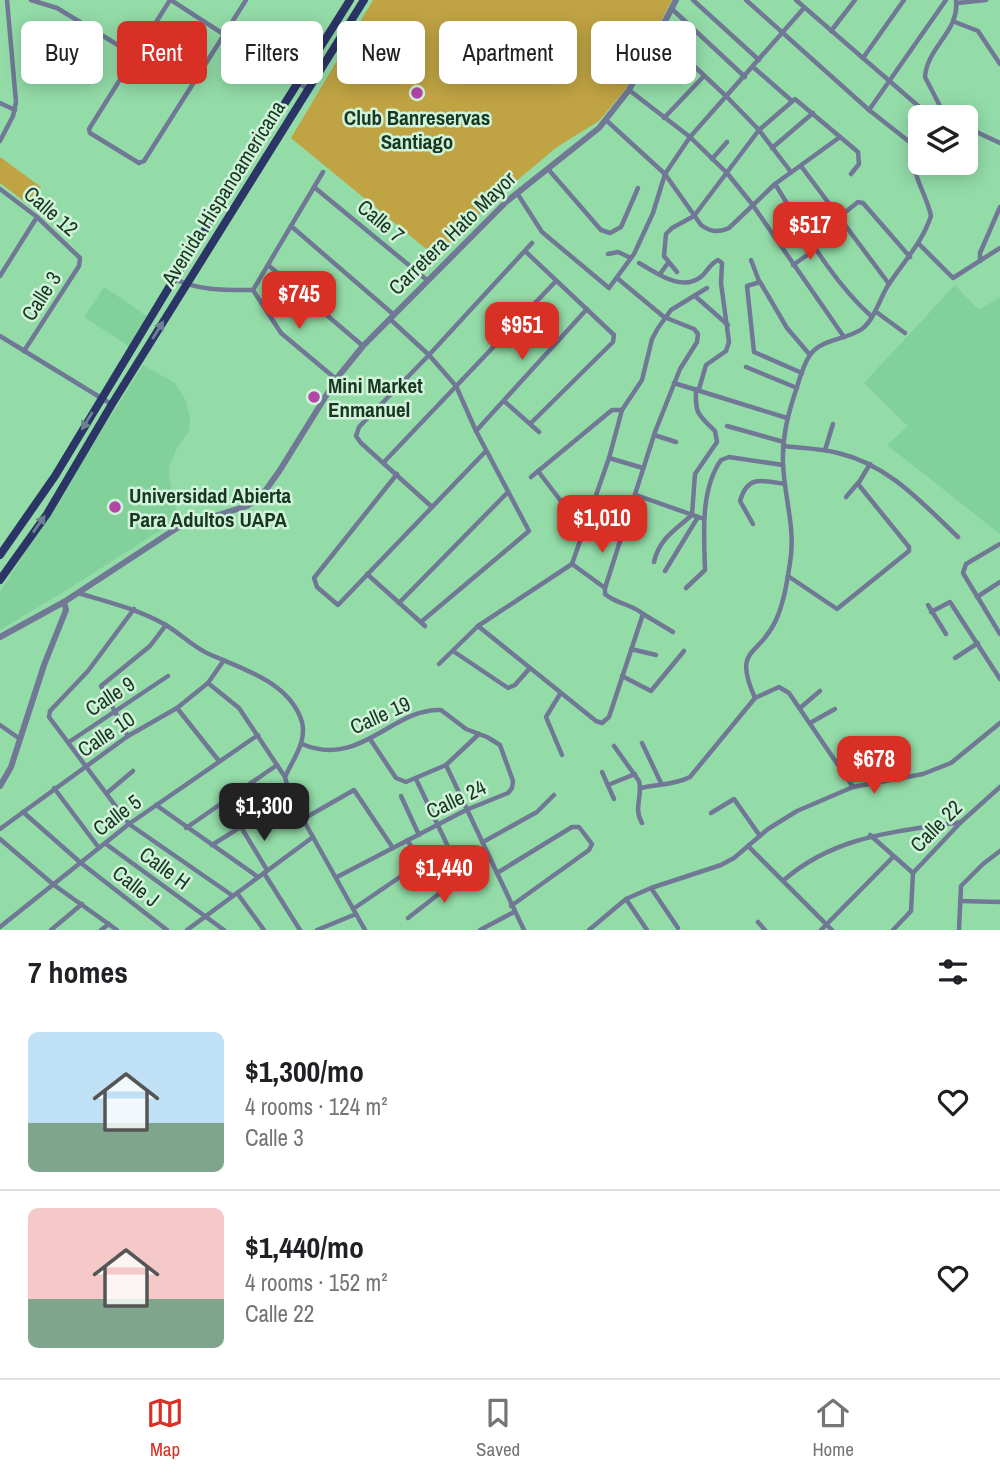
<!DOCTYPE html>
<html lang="en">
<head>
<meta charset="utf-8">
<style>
  :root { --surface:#fff; --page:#f6f6f6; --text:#202124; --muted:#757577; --line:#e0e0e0; --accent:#d93025 }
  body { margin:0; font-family:"Archivo Narrow",sans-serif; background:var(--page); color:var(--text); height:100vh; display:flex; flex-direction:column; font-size:26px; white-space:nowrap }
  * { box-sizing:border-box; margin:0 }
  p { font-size:23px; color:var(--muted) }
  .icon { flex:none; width:38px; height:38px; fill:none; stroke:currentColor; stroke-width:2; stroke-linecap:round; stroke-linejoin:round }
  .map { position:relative; height:930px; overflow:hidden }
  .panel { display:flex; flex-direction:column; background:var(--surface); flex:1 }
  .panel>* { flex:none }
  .guide { position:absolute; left:21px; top:21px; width:959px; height:63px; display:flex; gap:14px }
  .fabs { position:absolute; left:908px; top:105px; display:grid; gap:14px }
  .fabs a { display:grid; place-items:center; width:70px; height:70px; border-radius:10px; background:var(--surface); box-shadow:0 4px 18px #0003; font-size:35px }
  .price { position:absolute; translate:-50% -60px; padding:0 16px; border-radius:14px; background:var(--accent); color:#fff; font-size:23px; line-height:46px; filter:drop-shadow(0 2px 4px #0008) }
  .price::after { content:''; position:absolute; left:50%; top:42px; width:21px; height:16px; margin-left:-10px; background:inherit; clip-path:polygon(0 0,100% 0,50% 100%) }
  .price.current { background:#222; color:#fff }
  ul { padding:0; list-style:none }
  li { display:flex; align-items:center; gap:21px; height:175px; padding:0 28px }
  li+li { border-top:2px solid var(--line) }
  li span { display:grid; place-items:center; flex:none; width:196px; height:140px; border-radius:10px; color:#555 }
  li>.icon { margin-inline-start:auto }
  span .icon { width:84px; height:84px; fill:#fffc; stroke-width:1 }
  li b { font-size:30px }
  h2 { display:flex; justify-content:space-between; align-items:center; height:84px; padding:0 28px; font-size:30px }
  .tag { padding:0 24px; border-radius:10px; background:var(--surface); box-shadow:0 4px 18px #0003; font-size:24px; line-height:63px }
  .tag.current { background:var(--accent); color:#fff }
  .dock { display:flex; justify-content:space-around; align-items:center; height:98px; border-top:2px solid var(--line); background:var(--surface); font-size:19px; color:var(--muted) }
  .dock a { display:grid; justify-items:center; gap:4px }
  .dock .current { color:var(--accent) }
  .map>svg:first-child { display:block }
</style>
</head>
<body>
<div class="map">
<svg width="1000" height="930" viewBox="0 0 1000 930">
  <rect width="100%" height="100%" fill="#93dca8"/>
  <!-- built -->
  <g fill="#82d09a">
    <path d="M955 285 979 310 1000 297V534L887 445 908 426 864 383Z"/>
    <path d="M104 287 150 318 132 348 84 317Z"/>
    <path d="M143 365 175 383 186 401 190 419 189 431 178 446 169 467V476L179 522 154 534 78 583 0 630V592Z"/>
  </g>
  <!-- green -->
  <g fill="#c0a444">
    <path d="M373 0H672L625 90 599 121 557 147 496 198 436 257 291 138Z"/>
    <path d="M0 157 41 187 29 205 0 183Z"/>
  </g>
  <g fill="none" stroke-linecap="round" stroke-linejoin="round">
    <!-- minor -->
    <g stroke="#707895" stroke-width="4.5">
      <path d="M31 0 57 8 136 56"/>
      <path d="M170 0 89 129 90 133 139 163 144 161 246 0"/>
      <path d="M171 0 308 89"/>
      <path d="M693 0 759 60"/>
      <path d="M746 0 869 110 916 147"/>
      <path d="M796 0 931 117"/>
      <path d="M957 3 986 0"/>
      <path d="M672 9 745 77"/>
      <path d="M955 22 978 31 1000 64"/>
      <path d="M831 31 855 0"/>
      <path d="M659 33 727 97 759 130 791 172"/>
      <path d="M863 58 904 0"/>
      <path d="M753 67 792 101"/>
      <path d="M629 90 690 137 727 173 752 204 844 337"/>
      <path d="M0 103 15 110"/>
      <path d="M869 110 946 0"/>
      <path d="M936 117 942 110"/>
      <path d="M952 117 942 110 925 77C927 47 960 31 956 0"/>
      <path d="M664 118 704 76"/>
      <path d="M606 120 665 174 701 225C711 232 718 233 729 228L775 184 840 137"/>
      <path d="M966 127 1000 143"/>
      <path d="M0 141 13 116 16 102 7 0"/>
      <path d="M772 148 813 113"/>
      <path d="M712 159 727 142"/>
      <path d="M801 166 889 284"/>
      <path d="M548 169 601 230 610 233 621 227 638 188"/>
      <path d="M775 184C804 230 831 280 871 316"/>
      <path d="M314 187 427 280"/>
      <path d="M0 189 37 217 80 258 79 266 24 351"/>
      <path d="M517 193 542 232 609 288 634 254 653 213 665 174 690 137 804 8"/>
      <path d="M838 218 858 202 863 203 910 257"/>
      <path d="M291 226 393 314"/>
      <path d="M813 244 840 221"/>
      <path d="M919 244 953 278 1000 248"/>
      <path d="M525 251 614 335 613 342 531 423"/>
      <path d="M608 254 618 252 631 258"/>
      <path d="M751 260 759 281"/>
      <path d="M980 261V253L1000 207"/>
      <path d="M639 263C657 273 682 293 702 276 708 270 710 264 718 260L722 263 721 283 729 342 726 351 706 365 699 389"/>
      <path d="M268 265 363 346"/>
      <path d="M793 265 816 249"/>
      <path d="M677 272 664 256 666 234 672 228 694 216 759 130 795 99 858 152 859 164 851 174"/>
      <path d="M660 274 668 263"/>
      <path d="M0 276 37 217"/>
      <path d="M175 279C199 291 227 290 253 290"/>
      <path d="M253 290 323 172"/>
      <path d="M253 290 281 333 336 379"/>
      <path d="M695 296 728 325"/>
      <path d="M875 311 905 333"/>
      <path d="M390 319 429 355 359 427 356 436 361 443 432 507"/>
      <path d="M0 336 111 404"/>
      <path d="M746 367 797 388"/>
      <path d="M802 373 754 352 747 286 760 282 787 328 810 355"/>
      <path d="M674 383 787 418"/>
      <path d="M504 401 539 432"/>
      <path d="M727 426 784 442"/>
      <path d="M476 431 587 309"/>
      <path d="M654 435 676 442"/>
      <path d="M783 446C801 448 820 448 838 453 889 465 922 503 958 537"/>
      <path d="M825 450 833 424"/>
      <path d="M609 458 643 468"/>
      <path d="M384 462 556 281"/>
      <path d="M538 471 570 513 587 519"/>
      <path d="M397 474 314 578 317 587 338 605 486 451"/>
      <path d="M531 477 612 410H622"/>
      <path d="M636 495 704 519"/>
      <path d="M846 497 858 483"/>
      <path d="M753 524 740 501C748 474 763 481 785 484"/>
      <path d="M1000 544 966 564 963 573 1000 634"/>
      <path d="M654 562C659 539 675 530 692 515L695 474 717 442 715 431C698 414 695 415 696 389"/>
      <path d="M572 564 605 588"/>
      <path d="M665 571 698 517"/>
      <path d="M367 574 425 626"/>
      <path d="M788 576 837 609 909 551V547L858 484 870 464"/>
      <path d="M686 588 705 570C704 535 700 490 721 460L729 457 783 465"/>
      <path d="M78 593C108 602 137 609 164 624 180 633 193 647 209 654 242 669 290 682 302 722 307 742 293 759 285 777"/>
      <path d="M977 597 1000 582"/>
      <path d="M399 603 508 492"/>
      <path d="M928 605 946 634"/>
      <path d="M134 609 88 671 50 711 49 717 129 824 233 896"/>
      <path d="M931 612 950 602 1000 679"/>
      <path d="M643 614 673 632"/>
      <path d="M421 622 529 531 476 431 456 386 429 355 532 243"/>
      <path d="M478 626 596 721 602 723 609 717 643 614C632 604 616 604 605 594V588L655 432 680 369 697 342 698 334 694 329 664 317 617 278"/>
      <path d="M631 649 656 655"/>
      <path d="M453 651 508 688 515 685 529 669"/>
      <path d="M955 658 978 643"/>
      <path d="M439 664 478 626 572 564 609 458 622 410 642 380 652 339 658 328 671 310 707 288"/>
      <path d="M622 676 651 691 684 651"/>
      <path d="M208 683 239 708 285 777 290 796 365 930"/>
      <path d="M560 694 546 717 562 755"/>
      <path d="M755 698C732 646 759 658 776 620 784 602 787 582 790 563 796 528 784 497 783 463 782 437 788 414 796 390 800 378 803 365 810 355 821 339 846 340 862 329 875 319 880 297 889 284 904 261 922 243 931 216 926 190 903 166 920 141"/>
      <path d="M177 708 219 761"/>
      <path d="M800 708 820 691"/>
      <path d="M810 723 835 709"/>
      <path d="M0 725 20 739"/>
      <path d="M128 736 101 686 150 646 166 625"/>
      <path d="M370 739 396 778 406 782 446 765 479 734"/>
      <path d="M69 742 168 676"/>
      <path d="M642 743 661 783"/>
      <path d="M302 744C360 769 392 708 441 710L466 729 487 737 500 745 513 781 512 788 508 793 466 810 337 877"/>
      <path d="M614 746 639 781C643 796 633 808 642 823"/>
      <path d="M446 765 524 930"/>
      <path d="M602 772 614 799"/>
      <path d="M608 785 635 774"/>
      <path d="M54 788 99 848"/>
      <path d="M641 788C658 784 675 785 690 777L755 698 779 687 789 693 853 787"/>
      <path d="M107 793 133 771"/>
      <path d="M401 796 419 835"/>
      <path d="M156 805 258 877"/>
      <path d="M23 812 81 863 167 930"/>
      <path d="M711 813 734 799 760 836"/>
      <path d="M305 818 354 790 393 848"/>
      <path d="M241 827 267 870"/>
      <path d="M186 828 277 765"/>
      <path d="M0 829 128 736 177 708 208 683 224 660"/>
      <path d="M870 835 913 873"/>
      <path d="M0 839 54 885 117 930"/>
      <path d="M407 840 441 891"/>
      <path d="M483 842 537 812 554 795"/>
      <path d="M106 844 224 930"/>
      <path d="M212 845 290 796"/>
      <path d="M748 846 832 930"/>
      <path d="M264 873 300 930"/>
      <path d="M497 873 572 827H579L592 844 589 850 511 906"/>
      <path d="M784 880C836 835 896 832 961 822"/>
      <path d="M651 888 678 928"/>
      <path d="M237 893 264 930"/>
      <path d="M626 899 647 930"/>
      <path d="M960 901 1000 902"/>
      <path d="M353 909 422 862"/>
      <path d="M408 918 458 879 461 874 416 779"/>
      <path d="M758 922 765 930"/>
      <path d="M0 927 129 824 258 735"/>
      <path d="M51 930 82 904"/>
      <path d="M101 930 109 924"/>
      <path d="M187 930 313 837"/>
      <path d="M317 930 356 914"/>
      <path d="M480 930 514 912"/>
      <path d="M589 930 626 899 651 888 721 865 734 858 768 829 797 811 853 787 923 774 951 763 1000 723"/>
      <path d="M821 930 893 857"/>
      <path d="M893 930 911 911 913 873 961 822 1000 787"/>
      <path d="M959 930 961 886 983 864 1000 851"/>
    </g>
    <!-- tertiary -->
    <g stroke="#707895" stroke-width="6">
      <path d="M0 637 64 602 177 528 247 506 263 494 280 470 337 378 363 346 506 202 599 128 629 90 676 0"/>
      <path d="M0 786 11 767 44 665 66 610 64 602"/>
    </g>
    <!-- primary -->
    <g stroke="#2b3566" stroke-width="8">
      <path d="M0 555 55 476 174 279 350 0"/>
      <path d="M0 580 47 514 112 404 364 0"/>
    </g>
  </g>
  <!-- one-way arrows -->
  <defs><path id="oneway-solid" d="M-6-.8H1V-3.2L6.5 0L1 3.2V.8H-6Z" transform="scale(1.75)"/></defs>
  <g fill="#6d8194">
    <use href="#oneway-solid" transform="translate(158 330) rotate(-58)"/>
    <use href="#oneway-solid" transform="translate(87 421) rotate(121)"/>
    <use href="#oneway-solid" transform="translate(39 524) rotate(-55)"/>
  </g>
  <!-- markers -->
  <g fill="#b346a6" stroke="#d0f3d9" stroke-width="2.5">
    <circle cx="417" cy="93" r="7"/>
    <circle cx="314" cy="397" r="7"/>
    <circle cx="115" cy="507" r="7"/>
  </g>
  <g text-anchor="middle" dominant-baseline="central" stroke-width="5" stroke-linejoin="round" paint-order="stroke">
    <!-- poi labels -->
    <g font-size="21" font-weight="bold" fill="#183622" stroke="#d0f3d9" text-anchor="start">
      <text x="417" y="117" text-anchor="middle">Club Banreservas<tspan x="417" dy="24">Santiago</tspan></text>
      <text x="328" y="385">Mini Market<tspan x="328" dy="24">Enmanuel</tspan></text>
      <text x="129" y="495">Universidad Abierta<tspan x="129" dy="24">Para Adultos UAPA</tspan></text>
    </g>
    <!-- street labels -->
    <g font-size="21" fill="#183622" stroke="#d0f3d9">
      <text transform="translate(223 193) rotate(-58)">Avenida Hispanoamericana</text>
      <text transform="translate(51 211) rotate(41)">Calle 12</text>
      <text transform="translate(381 221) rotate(40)">Calle 7</text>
      <text transform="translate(452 233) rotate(-44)">Carretera Hato Mayor</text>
      <text transform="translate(41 296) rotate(-57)">Calle 3</text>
      <text transform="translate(110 696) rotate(-33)">Calle 9</text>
      <text transform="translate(380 715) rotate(-24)">Calle 19</text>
      <text transform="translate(106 734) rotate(-34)">Calle 10</text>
      <text transform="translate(456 799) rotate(-25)">Calle 24</text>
      <text transform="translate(117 815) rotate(-37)">Calle 5</text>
      <text transform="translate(936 826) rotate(-45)">Calle 22</text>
      <text transform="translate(165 868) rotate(36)">Calle H</text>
      <text transform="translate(136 886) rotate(38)">Calle J</text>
    </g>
  </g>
</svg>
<div class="fabs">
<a><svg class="icon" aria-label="layers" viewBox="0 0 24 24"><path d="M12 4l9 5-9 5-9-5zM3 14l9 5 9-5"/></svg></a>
</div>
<b class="price" style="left:810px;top:262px">$517</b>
<b class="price" style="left:299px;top:331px">$745</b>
<b class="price" style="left:522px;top:362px">$951</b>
<b class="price" style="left:602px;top:555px">$1,010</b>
<b class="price" style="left:874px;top:796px">$678</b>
<b class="price current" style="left:264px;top:843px">$1,300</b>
<b class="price" style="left:444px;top:905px">$1,440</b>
<div class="guide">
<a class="tag">Buy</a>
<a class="tag current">Rent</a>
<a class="tag">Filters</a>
<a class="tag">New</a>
<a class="tag">Apartment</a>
<a class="tag">House</a>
</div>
</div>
<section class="panel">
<h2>7 homes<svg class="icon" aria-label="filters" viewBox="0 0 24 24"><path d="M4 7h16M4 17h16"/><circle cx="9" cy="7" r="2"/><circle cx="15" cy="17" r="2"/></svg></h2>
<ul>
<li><span style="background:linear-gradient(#bfe0f5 65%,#7fa58c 0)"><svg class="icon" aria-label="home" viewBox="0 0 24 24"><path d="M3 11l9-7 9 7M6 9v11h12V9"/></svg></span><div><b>$1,300/mo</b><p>4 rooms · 124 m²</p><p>Calle 3</p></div><svg class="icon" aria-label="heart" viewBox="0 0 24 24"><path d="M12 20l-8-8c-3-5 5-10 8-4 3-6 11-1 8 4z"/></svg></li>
<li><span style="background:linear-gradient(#f6c9c9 65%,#7fa58c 0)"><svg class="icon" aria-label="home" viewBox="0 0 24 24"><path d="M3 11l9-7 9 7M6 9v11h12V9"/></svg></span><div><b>$1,440/mo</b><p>4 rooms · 152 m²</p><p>Calle 22</p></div><svg class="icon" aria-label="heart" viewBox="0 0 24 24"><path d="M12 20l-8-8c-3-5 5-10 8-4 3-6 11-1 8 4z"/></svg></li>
</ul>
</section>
<nav class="dock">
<a class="current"><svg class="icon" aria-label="map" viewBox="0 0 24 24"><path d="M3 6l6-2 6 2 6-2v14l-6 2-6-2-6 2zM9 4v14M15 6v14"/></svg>Map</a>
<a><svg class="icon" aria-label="saved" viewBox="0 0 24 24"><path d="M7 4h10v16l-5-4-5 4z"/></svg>Saved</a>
<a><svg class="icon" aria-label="home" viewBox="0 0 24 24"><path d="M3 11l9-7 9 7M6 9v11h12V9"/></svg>Home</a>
</nav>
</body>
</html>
